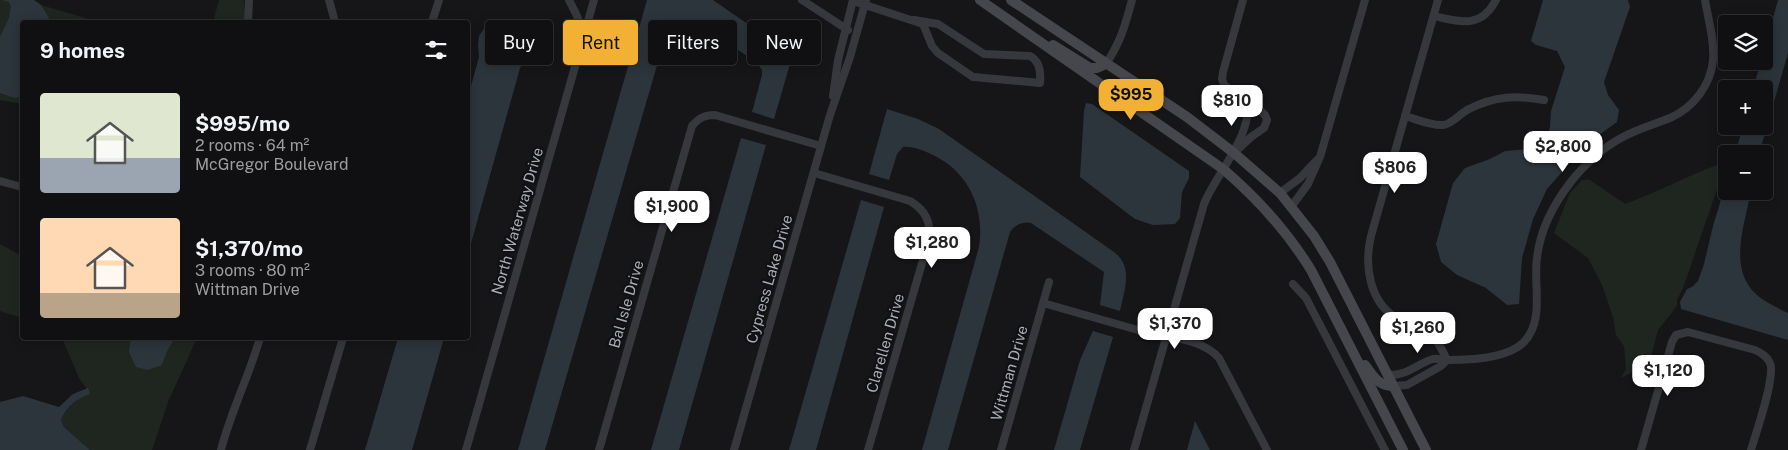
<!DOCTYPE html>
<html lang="en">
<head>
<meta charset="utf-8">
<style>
  :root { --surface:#101012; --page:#19191b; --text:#f1f3f6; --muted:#9c9d9f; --line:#303032; --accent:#f2b134 }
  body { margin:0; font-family:"Public Sans",sans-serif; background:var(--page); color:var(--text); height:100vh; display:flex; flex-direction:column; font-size:19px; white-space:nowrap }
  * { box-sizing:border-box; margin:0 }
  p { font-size:16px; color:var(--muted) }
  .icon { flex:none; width:28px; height:28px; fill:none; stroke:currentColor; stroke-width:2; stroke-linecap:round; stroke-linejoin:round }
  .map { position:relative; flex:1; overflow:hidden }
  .drawer { position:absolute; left:20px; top:20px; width:450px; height:320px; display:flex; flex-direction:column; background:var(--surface); border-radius:5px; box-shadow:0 2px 12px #0003,0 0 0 1px var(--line) }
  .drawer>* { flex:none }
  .top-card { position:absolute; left:485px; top:20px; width:475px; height:45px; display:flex; gap:10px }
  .buttons { position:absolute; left:1718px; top:15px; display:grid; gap:10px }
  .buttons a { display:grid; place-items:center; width:55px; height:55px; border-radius:5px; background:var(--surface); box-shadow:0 2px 12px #0003,0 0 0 1px var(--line); font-size:25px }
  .price { position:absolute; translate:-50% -42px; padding:0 11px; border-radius:10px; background:#fff; color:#222; font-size:16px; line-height:32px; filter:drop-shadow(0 1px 2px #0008) }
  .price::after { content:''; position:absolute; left:50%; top:30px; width:15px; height:11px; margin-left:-8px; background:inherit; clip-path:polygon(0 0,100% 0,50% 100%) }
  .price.selected { background:var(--accent); color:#111 }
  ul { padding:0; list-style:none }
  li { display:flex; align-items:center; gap:15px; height:125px; padding:0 20px }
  li span { display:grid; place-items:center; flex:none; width:140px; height:100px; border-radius:5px; color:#555 }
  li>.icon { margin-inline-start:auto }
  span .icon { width:60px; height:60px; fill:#fffc; stroke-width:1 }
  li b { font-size:21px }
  h2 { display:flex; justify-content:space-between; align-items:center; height:60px; padding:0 20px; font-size:21px }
  .chip { padding:0 18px; border-radius:5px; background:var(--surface); box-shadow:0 2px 12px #0003,0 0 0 1px var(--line); font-size:18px; line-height:45px }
  .chip.selected { background:var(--accent); color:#111 }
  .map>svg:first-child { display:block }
</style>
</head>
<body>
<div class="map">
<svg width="1788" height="450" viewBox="0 0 1788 450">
  <rect width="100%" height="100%" fill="#161618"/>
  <!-- green -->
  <g fill="#1e261f">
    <path d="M0 0H34L41 5 99 22H22V104L0 100Z"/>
    <path d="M219 0H244L245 22H213Z"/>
    <path d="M1722 163 1726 164 1725 166 1683 288 1677 300V306L1658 330 1649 364 1621 378 1626 369 1624 346 1616 335 1613 317 1602 285 1588 258 1554 233 1570 193 1582 180H1590L1625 204C1658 192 1689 175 1722 163Z"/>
    <path d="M0 244 22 256V318L0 311Z"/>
    <path d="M62 338H197L168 402 152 450H90L64 427 61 420C68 406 76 399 90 393L79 378Z"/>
  </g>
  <!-- water -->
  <g fill="#2c353c">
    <path d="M2 0H34L41 5 49 18 48 22H22V96L15 98 0 93V37L9 18 11 6 9 2Z"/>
    <path d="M647 0H713L788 52 790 64 774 119 752 112 762 75V70L756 62 695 21C683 19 675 22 667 31L545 450H518Z"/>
    <path d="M1543 0H1628L1630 7 1604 82 1608 95 1619 110 1617 122 1599 135 1569 164 1547 189 1533 219 1522 258 1519 304 1507 305 1486 288 1457 275 1441 262 1436 244 1453 183 1465 168 1490 159 1505 151 1528 149 1546 141 1550 127 1551 111 1565 67 1557 51 1536 45 1531 41Z"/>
    <path d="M1778 0H1788V53L1759 154H1735L1743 126H1764V89H1753L1761 61H1764V52Z"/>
    <path d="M510 22 519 25 527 33C530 46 527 58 520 68L468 254V97L479 57 478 45 479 36 485 27 491 23Z"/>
    <path d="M1086 103 1092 104 1189 171V178L1182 192 1180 218 1175 224 1153 225 1135 219 1080 177 1084 111Z"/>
    <path d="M887 109 918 119 939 129 1114 252C1134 267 1124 291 1120 311L1100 305 1104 272 1031 223C1022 221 1015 225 1010 232L948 450H922L979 247C985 209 969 172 933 155 924 151 913 146 903 147L897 154 889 180 869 174Z"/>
    <path d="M741 138 766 145 679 450H651Z"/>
    <path d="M1726 183V191H1751C1745 224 1727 269 1757 295 1766 303 1778 308 1788 313V340L1681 309 1680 302 1687 289 1692 287 1698 281 1704 264 1713 226Z"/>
    <path d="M861 200 884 207 816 450H789Z"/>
    <path d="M1093 331 1113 337 1080 450H1054L1080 360Z"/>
    <path d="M131 338H175L167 351 162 365 148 370 136 367 129 352Z"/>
    <path d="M398 338H444L412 450H365Z"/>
    <path d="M88 388 90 394C76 399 67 406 61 420L64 427 90 450H0V402L23 396 59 407 73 394Z"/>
    <path d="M1195 421 1210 450H1187Z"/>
  </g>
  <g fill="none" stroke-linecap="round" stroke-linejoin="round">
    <!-- minor -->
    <g stroke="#37383d" stroke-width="8">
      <path d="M329 0 335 22"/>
      <path d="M569 0 577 16 584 37"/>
      <path d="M802 0 848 30"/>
      <path d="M1438 0 1371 236C1364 265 1369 303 1398 319 1426 335 1432 326 1447 360"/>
      <path d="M853 1 923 24 932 46 938 53 973 77 1040 83C1041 72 1040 61 1030 56L984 54 938 24 914 20"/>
      <path d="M1434 16C1460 22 1481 29 1496 0"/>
      <path d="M248 22 249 0"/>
      <path d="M432 22 439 0"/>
      <path d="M1106 64C1121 41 1125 26 1132 0"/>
      <path d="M833 96 838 60 853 0"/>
      <path d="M1405 116C1416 119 1431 126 1443 125 1453 124 1460 113 1469 109 1495 96 1516 95 1544 100"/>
      <path d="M1235 152 1251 137 1264 128 1267 120 1265 115 1254 105 1224 85 1222 79 1223 72 1243 0"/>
      <path d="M814 173 910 201C925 210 931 221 929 239L868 450"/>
      <path d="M0 181 22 187"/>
      <path d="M1280 193 1300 178 1317 160"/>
      <path d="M1291 207 1308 184 1320 157 1365 0"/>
      <path d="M1293 284 1306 298 1385 450"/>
      <path d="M1043 303 1166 338C1183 337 1208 345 1219 358L1267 450"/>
      <path d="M1387 375C1408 376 1416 364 1433 359 1437 358 1443 360 1448 360 1470 360 1508 358 1524 342 1545 320 1533 285 1537 258 1540 231 1553 205 1570 183 1584 165 1601 149 1621 138 1637 129 1653 125 1670 118 1693 108 1711 85 1713 60 1715 41 1708 19 1705 0"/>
      <path d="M1393 386 1407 385 1441 366 1447 360"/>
      <path d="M221 450C231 411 249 376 260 338"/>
      <path d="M310 450 343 338"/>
      <path d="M466 450 594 0"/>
      <path d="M599 450 692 126C699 118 704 115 715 115L821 146"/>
      <path d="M734 450 830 115 850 57 866 0"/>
      <path d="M1001 450 1049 282"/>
      <path d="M1134 450 1204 204C1214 177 1260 126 1244 98"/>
      <path d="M1641 450 1672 342 1676 335 1688 332 1755 350C1761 353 1767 356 1770 363 1776 376 1756 433 1751 450"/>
    </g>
    <!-- secondary -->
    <g stroke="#45474d" stroke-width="10">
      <path d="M980 0 1223 169C1258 199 1287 231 1311 270L1403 450"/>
      <path d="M1011 0 1187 117 1234 153 1280 193 1314 236 1330 262 1426 450"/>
      <path d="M1053 45 1090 68H1097L1106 64"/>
      <path d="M1365 365C1373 376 1378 386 1393 386"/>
    </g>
  </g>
  <g text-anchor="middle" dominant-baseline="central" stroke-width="4.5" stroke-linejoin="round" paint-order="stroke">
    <!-- street labels -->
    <g font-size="15" fill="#a8adb8" stroke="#111113">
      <text transform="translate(517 221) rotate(-74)">North Waterway Drive</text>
      <text transform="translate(769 279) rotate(-74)">Cypress Lake Drive</text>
      <text transform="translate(626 304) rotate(-74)">Bal Isle Drive</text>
      <text transform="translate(885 343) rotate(-74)">Clarellen Drive</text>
      <text transform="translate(1009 373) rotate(-74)">Wittman Drive</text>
    </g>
  </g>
</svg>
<div class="buttons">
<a><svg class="icon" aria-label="layers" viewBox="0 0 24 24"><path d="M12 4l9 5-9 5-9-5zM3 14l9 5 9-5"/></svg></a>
<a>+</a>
<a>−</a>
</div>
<b class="price selected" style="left:1131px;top:121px">$995</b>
<b class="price" style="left:1232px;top:127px">$810</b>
<b class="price" style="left:1563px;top:173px">$2,800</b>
<b class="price" style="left:1395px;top:194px">$806</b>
<b class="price" style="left:672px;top:233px">$1,900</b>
<b class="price" style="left:932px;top:269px">$1,280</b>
<b class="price" style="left:1175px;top:350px">$1,370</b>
<b class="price" style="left:1418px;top:354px">$1,260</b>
<b class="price" style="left:1668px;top:397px">$1,120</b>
<div class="top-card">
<a class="chip">Buy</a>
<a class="chip selected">Rent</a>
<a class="chip">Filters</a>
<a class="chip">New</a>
</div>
<section class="drawer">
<h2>9 homes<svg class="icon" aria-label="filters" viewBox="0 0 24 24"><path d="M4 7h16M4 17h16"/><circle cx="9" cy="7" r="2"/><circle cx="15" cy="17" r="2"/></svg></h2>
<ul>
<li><span style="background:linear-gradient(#dfe7d0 65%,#9aa5b1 0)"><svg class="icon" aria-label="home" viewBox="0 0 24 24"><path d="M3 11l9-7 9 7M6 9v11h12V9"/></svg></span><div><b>$995/mo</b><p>2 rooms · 64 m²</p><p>McGregor Boulevard</p></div></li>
<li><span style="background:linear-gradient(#ffd9b3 75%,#b9a48a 0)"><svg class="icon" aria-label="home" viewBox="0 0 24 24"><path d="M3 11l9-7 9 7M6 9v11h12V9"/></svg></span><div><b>$1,370/mo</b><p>3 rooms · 80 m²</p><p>Wittman Drive</p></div></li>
</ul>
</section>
</div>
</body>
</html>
